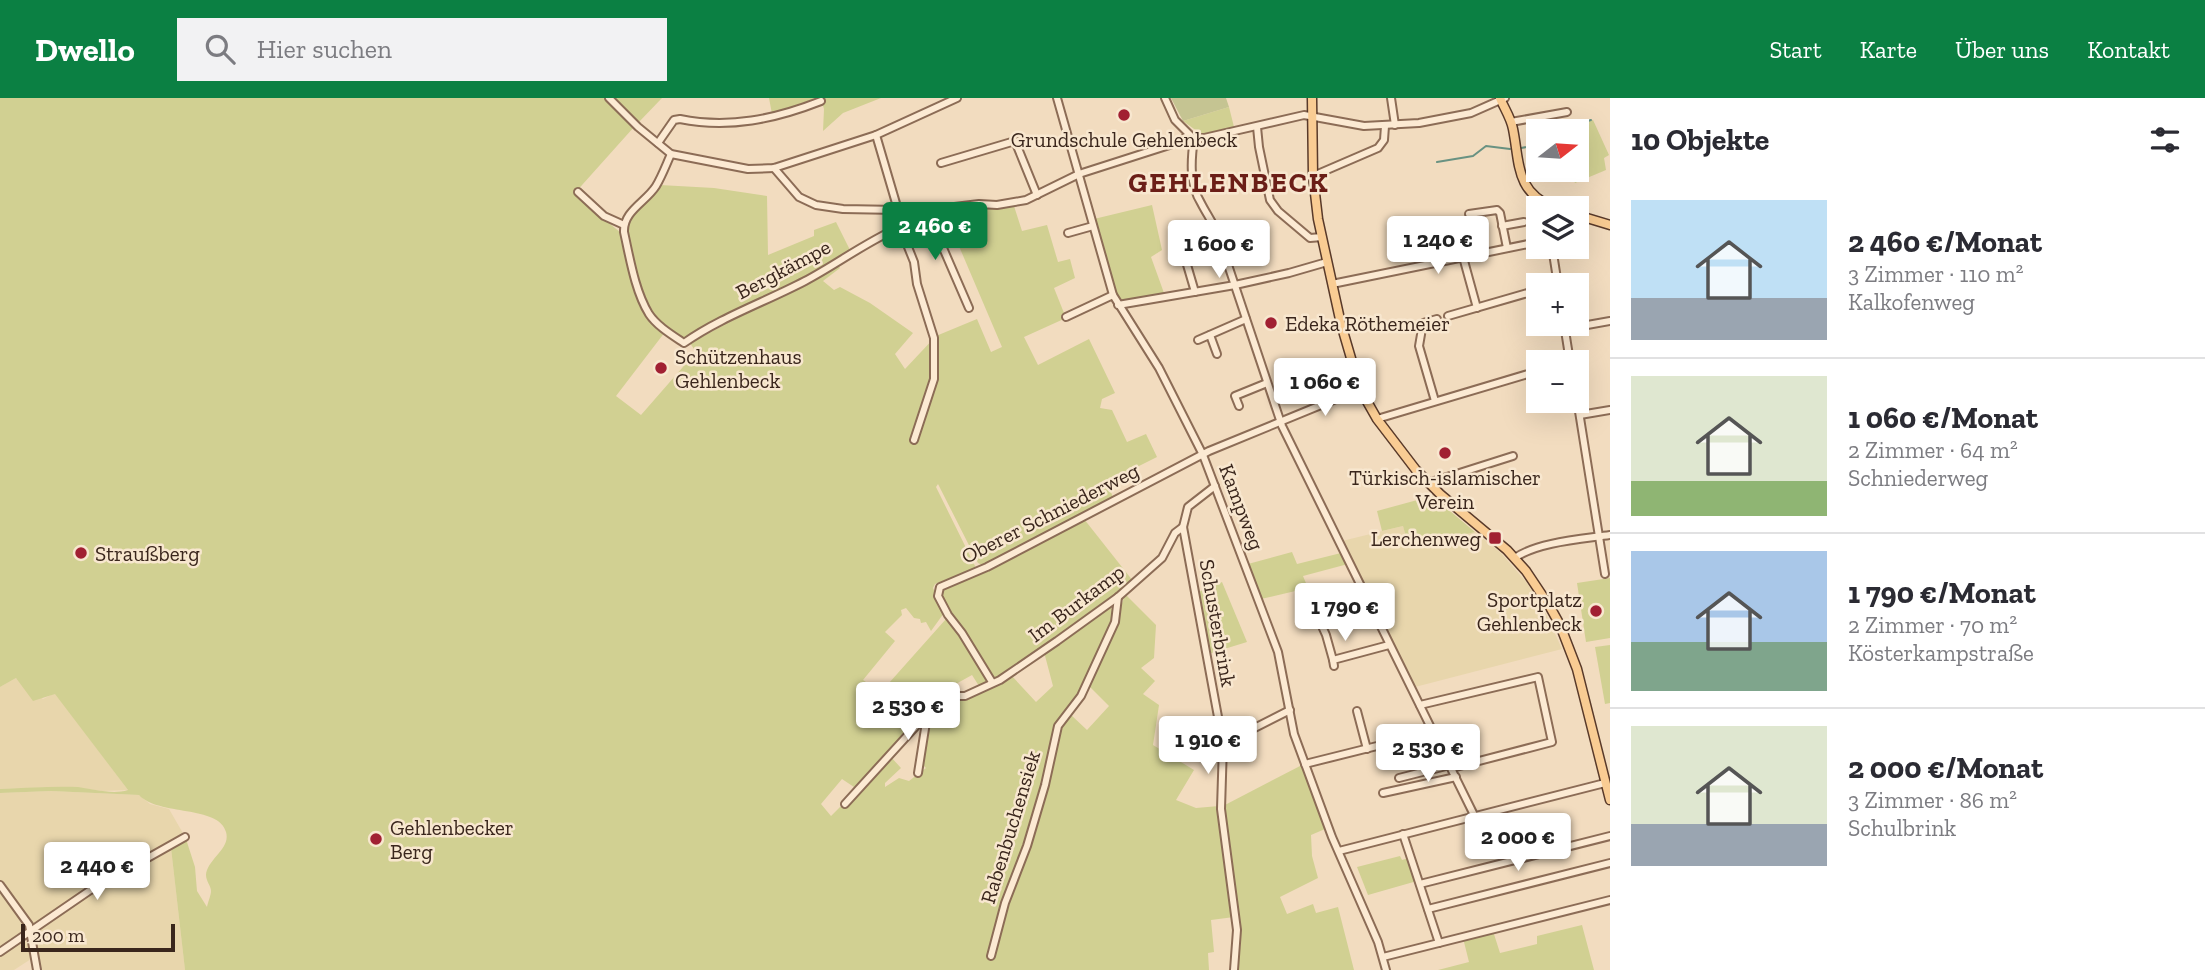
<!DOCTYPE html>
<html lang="de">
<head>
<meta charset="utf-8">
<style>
  :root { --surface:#fff; --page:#f2f2f3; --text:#2b2b33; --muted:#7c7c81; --line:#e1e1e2; --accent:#0b8043 }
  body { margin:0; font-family:"Zilla Slab",serif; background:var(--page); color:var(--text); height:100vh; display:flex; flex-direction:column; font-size:26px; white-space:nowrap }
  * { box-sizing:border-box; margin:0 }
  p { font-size:23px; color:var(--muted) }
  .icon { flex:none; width:38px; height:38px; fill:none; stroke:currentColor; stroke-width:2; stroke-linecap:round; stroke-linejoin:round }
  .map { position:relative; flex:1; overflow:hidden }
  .details { display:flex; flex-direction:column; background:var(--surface); width:595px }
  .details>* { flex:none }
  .needle { width:46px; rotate:73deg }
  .tools { position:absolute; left:1526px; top:21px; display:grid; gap:14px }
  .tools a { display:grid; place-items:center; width:63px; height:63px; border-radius:0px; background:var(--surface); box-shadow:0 7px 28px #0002; font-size:35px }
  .scale { position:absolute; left:21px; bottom:18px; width:154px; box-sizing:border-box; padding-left:7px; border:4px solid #3a261c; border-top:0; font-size:19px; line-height:24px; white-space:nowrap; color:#3a261c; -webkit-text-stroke:5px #f8e7cf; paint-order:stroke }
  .price { position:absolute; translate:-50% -60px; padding:0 16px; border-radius:7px; background:#fff; color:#222; font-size:23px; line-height:46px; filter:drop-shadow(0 2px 4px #0008) }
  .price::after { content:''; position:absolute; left:50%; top:42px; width:21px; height:16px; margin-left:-10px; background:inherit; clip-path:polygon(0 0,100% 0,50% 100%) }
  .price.active { background:var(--accent); color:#fff }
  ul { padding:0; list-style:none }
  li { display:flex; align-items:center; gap:21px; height:175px; padding:0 21px }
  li+li { border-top:2px solid var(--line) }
  li span { display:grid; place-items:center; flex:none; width:196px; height:140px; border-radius:0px; color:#555 }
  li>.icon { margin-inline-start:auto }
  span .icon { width:84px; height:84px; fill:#fffc; stroke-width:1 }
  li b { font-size:30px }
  h2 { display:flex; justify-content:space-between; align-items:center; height:84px; padding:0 21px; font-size:30px }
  header { display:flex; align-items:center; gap:42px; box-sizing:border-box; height:98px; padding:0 35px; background:var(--accent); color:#fff }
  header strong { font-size:33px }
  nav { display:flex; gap:38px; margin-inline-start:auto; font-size:24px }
  .search { width:490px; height:63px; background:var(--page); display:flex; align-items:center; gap:18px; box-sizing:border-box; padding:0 24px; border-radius:0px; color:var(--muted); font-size:26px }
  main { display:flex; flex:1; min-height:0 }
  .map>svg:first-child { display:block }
</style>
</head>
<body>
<header>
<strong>Dwello</strong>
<div class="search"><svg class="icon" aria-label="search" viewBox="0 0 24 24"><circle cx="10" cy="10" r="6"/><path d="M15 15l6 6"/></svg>Hier suchen</div>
<nav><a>Start</a><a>Karte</a><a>Über uns</a><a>Kontakt</a></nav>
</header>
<main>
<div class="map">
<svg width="1610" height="872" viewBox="0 0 1610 872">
  <rect width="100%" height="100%" fill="#f2dcbf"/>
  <!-- farmland -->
  <g fill="#e8d6ac">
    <path d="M1403 428 1409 450 1475 434 1501 455 1527 485 1546 516 1562 551 1415 589 1342 443Z"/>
    <path d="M16 580 43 601 55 595 128 692 102 693 80 690 50 689 0 691V589Z"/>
    <path d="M51 693 139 697 150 706 169 711 184 737 102 781 33 826 0 782V695Z"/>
    <path d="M171 750 185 872H39L35 836 38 830 105 786Z"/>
    <path d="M0 790 28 830 27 834 0 852Z"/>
    <path d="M22 843 27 844 31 861 14 872H0V857Z"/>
  </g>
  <!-- green -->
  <g fill="#d1d092">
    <path d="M0 0H606L634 29 574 96 621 135 630 171 648 220 665 234 616 298 641 317 696 254 690 245 762 207 759 202 682 241 652 217 635 171 625 127 632 116 660 87 714 90 767 98 768 157 814 138V132L836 124 853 158 837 166 840 170 823 183 834 192 840 189 870 205 913 235 895 256 905 271 936 238 977 221 991 254 1002 249 944 113 979 108 990 111 1014 108 1022 133 1047 127 1058 164 1070 161 1075 180 1054 190 1066 220 1024 239 1038 267 1089 241 1115 295 1102 301 1100 310 1112 312 1127 344 1146 336 1157 359 1107 384 1114 402 984 468 978 465 938 386 936 389 976 470 935 486 933 490 944 515 931 533 926 524 921 525 920 521 914 520 906 510 901 512 902 517 885 534 895 543 863 582 881 594 946 521H949L989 583 979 588 972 577 954 587 952 594 944 598 930 585 896 622 908 636 857 691 842 681 821 706 831 718 840 709H844L890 658 901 670 885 685V689L899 680 909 683 926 670 920 664 929 619 935 609 945 612 962 601 1011 577 1036 604 1053 588 1044 554 1111 506 1113 524 1080 598 1064 618 1068 621 1070 616 1087 632 1109 608 1089 588 1116 525 1125 496 1156 527 1154 560 1141 570 1155 583 1143 596 1159 607 1153 647 1194 672 1176 702 1196 710 1219 708 1234 819 1211 822 1214 854 1208 855 1209 872H185L171 750 186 741 195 769 197 793 207 809C208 804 211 797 211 793 211 788 206 783 206 777 207 761 231 751 226 734 219 707 158 718 139 697L51 693 0 695V691C26 690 52 688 78 689 94 691 112 697 128 692L55 596 33 603 16 580 0 589Z"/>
    <path d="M613 0H662L637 26Z"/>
    <path d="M769 0H881L843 15 823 33 824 11 821 1 772 16Z"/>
    <path d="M1229 9 1234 29 1201 36 1183 23Z"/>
    <path d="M1593 22 1609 57 1604 60 1606 72 1575 85 1569 72H1577V33H1573L1578 27Z"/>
    <path d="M1152 107 1162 152 1151 159 1164 195 1123 204 1118 201 1094 121Z"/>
    <path d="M1432 398 1475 434 1409 450 1403 428 1382 433 1377 413Z"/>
    <path d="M1084 421 1133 483 1108 504 1000 580 993 581 942 500 940 493 943 489Z"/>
    <path d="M1292 454 1297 466 1341 455 1348 466 1303 478 1308 490 1261 501 1248 466Z"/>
    <path d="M1610 480V540L1586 544 1577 485Z"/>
    <path d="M1222 484 1247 544 1208 556 1196 495Z"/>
    <path d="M1610 547V605L1605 606 1595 549Z"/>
    <path d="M1302 667 1325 731 1311 737 1312 758 1318 780 1280 799 1287 816 1313 806 1316 815 1338 809 1354 872H1237L1241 843 1223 708Z"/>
    <path d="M1400 758 1402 762 1409 760 1417 783 1368 797 1357 769Z"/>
    <path d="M1582 827 1594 872H1438L1469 864 1463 840 1493 833 1500 855 1537 846V838Z"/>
  </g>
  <!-- cemetery -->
  <path fill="#c5c492" d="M1171 0H1226L1229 9 1183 23Z"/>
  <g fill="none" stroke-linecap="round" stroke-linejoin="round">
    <!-- stream -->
    <g stroke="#699282" stroke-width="2">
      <path d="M1578 26 1591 22"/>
      <path d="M1521 50 1538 47"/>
      <path d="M1437 64 1473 58 1486 48 1510 51"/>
    </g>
    <defs>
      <g id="minor">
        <path d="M609 0 638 29 671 56 748 71 774 70 876 37 957 0"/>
        <path d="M1057 0 1113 197 1159 270 1203 357 1278 554 1294 636 1332 739 1378 844 1386 872"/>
        <path d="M1165 0 1175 22 1191 38"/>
        <path d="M1391 0 1395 27"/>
        <path d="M1511 24 1567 14"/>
        <path d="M1257 29 1259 49 1270 102 1278 113 1310 140 1322 139"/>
        <path d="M876 37 898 112 900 129 914 164 917 186 934 240V281L914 342"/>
        <path d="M1194 40C1191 61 1189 86 1201 105 1207 117 1215 127 1219 140L1282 328 1474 717"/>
        <path d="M1194 40H1204L1304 17 1364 28 1419 25 1471 15 1505 0"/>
        <path d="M658 45 674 22 680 21C729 31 775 21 821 3"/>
        <path d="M671 56C666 67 662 78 656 88 646 104 623 113 624 134 630 161 635 193 649 216 657 228 672 237 684 245 721 219 765 204 805 183 837 166 866 144 900 129"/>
        <path d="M941 65 1015 43 1037 97"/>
        <path d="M774 70 799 99 816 107 843 111 898 112H930L979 106 997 107 1026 102 1079 76 1182 43 1188 37"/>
        <path d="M1313 78 1378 50 1384 42 1385 28"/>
        <path d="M578 94 604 118 624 127"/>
        <path d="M930 112V120L969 210"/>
        <path d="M1469 116 1497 112 1500 115 1507 150"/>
        <path d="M1502 128 1524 124"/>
        <path d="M1068 135 1093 128"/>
        <path d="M1552 149 1558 187"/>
        <path d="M1463 159 1477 210"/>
        <path d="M1332 186 1538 144"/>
        <path d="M1195 194 1185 160V151L1219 140"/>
        <path d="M1118 207 1235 187 1289 175 1327 164"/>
        <path d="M1448 218 1538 192"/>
        <path d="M1066 219 1113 197"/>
        <path d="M1564 226 1570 264"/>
        <path d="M1565 231 1610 223"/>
        <path d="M1210 237 1217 256"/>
        <path d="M1198 242 1246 221"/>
        <path d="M1577 301 1605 476"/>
        <path d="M1435 303 1419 248 1423 225 1437 221"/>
        <path d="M1239 308 1235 298 1267 285"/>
        <path d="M1580 317 1610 312"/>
        <path d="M1377 321 1538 273"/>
        <path d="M1428 385 1513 358"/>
        <path d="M1215 388 1188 409 1183 429 1223 646 1221 711 1237 832 1234 872"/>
        <path d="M1515 460C1537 444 1583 441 1610 437"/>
        <path d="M1316 515 1326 537 1333 562"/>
        <path d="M1334 568 1333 562 1389 547"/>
        <path d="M992 584 962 535 948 517 938 498 940 489 987 469 1209 353 1360 291"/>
        <path d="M1420 607 1538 579 1552 644 1452 670"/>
        <path d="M1357 613 1367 651"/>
        <path d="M1223 646 1290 612"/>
        <path d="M1305 666 1433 634"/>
        <path d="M918 675 927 618"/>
        <path d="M1399 680 1450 667"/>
        <path d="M1383 695 1456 679"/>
        <path d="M845 706 937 605 950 598H965L1000 582 1057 543 1118 499 1162 460 1175 435 1183 429"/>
        <path d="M1403 736 1439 845"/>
        <path d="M1339 753 1605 685"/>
        <path d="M1420 786 1610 738"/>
        <path d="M0 787 29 827 37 872"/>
        <path d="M1428 811 1610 765"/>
        <path d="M0 854 89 793 185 739"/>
        <path d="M991 858 1005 805 1027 748 1045 687 1058 628 1081 598 1115 524 1118 499"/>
        <path d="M1383 859 1610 802"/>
      </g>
      <g id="major">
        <path d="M1312 0 1313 78 1318 121 1341 226 1360 291 1377 321 1416 372 1440 396 1507 452 1526 473 1550 509 1560 527 1577 571 1610 702"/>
        <path d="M1500 0C1504 10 1511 20 1513 31 1520 66 1515 93 1554 110"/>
        <path d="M1577 117 1610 127"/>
      </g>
    </defs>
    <!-- minor casing -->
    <use href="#minor" stroke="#8c6c56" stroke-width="10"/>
    <!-- major casing -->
    <use href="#major" stroke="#593a2a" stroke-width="11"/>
    <!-- minor -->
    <use href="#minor" stroke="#fcead3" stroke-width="6"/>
    <!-- major -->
    <use href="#major" stroke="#f9cc93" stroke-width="8"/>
  </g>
  <!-- markers -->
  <g fill="#a12032" stroke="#f8e7cf" stroke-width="2.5">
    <circle cx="1124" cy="17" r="7"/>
    <circle cx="1271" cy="225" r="7"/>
    <circle cx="661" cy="270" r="7"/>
    <circle cx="1445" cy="355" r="7"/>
    <rect x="1488" y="433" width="14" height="14" rx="3.5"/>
    <circle cx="81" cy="455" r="7"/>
    <circle cx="1596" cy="513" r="7"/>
    <circle cx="376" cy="741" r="7"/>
  </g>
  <g text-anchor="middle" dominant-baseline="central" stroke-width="5" stroke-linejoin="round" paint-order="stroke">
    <!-- poi labels -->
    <g font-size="21" fill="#3a261c" stroke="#f8e7cf" text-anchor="start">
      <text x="1124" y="41" text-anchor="middle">Grundschule Gehlenbeck</text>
      <text x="1285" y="225">Edeka Röthemeier</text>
      <text x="675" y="258">Schützenhaus<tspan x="675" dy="24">Gehlenbeck</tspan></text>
      <text x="1445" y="379" text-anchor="middle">Türkisch-islamischer<tspan x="1445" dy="24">Verein</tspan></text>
      <text x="1481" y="440" text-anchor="end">Lerchenweg</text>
      <text x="95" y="455">Straußberg</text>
      <text x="1582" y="501" text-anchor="end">Sportplatz<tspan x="1582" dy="24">Gehlenbeck</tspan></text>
      <text x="390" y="729">Gehlenbecker<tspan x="390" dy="24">Berg</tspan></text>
    </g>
    <!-- street labels -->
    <g font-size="21" fill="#3a261c" stroke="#f8e7cf">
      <text transform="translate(783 171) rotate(-28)">Bergkämpe</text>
      <text transform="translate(1242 409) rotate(69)">Kampweg</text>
      <text transform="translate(1050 415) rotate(-27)">Oberer Schniederweg</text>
      <text transform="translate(1076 505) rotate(-37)">Im Burkamp</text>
      <text transform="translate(1218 525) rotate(80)">Schusterbrink</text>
      <text transform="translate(1010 729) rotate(-73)">Rabenbuchensiek</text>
    </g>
    <!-- district labels -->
    <g font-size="28" font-weight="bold" letter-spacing="2" fill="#6b1e17" stroke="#f8e7cf">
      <text x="1229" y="84">GEHLENBECK</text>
    </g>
  </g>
</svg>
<div class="tools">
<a><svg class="needle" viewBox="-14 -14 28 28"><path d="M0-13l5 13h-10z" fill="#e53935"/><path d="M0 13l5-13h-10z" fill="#7c7c81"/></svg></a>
<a><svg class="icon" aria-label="layers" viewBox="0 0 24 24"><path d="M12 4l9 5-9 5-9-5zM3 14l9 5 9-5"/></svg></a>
<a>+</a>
<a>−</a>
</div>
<div class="scale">200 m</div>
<b class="price active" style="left:935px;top:164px">2 460 €</b>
<b class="price" style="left:1438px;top:178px">1 240 €</b>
<b class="price" style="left:1219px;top:182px">1 600 €</b>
<b class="price" style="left:1325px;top:320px">1 060 €</b>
<b class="price" style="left:1345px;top:545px">1 790 €</b>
<b class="price" style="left:908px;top:644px">2 530 €</b>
<b class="price" style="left:1208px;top:678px">1 910 €</b>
<b class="price" style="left:1428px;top:686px">2 530 €</b>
<b class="price" style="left:1518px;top:775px">2 000 €</b>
<b class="price" style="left:97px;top:804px">2 440 €</b>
</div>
<section class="details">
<h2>10 Objekte<svg class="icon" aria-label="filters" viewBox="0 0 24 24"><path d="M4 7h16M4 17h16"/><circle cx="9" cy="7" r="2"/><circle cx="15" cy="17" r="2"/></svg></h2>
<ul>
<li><span style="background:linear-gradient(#bfe0f5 70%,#9aa5b1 0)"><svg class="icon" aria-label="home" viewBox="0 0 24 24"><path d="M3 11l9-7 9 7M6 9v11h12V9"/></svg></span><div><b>2 460 €/Monat</b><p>3 Zimmer · 110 m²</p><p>Kalkofenweg</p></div></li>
<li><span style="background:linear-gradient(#dfe7d0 75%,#8fb573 0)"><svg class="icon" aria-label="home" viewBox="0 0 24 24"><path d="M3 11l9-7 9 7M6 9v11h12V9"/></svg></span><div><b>1 060 €/Monat</b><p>2 Zimmer · 64 m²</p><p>Schniederweg</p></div></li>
<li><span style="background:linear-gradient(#a9c7e8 65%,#7fa58c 0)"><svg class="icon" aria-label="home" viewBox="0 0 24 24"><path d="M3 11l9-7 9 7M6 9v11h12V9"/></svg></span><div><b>1 790 €/Monat</b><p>2 Zimmer · 70 m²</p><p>Kösterkampstraße</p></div></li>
<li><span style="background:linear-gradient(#dfe7d0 70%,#9aa5b1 0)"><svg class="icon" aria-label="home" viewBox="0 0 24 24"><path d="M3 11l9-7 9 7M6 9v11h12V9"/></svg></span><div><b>2 000 €/Monat</b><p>3 Zimmer · 86 m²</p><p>Schulbrink</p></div></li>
</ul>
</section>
</main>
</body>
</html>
